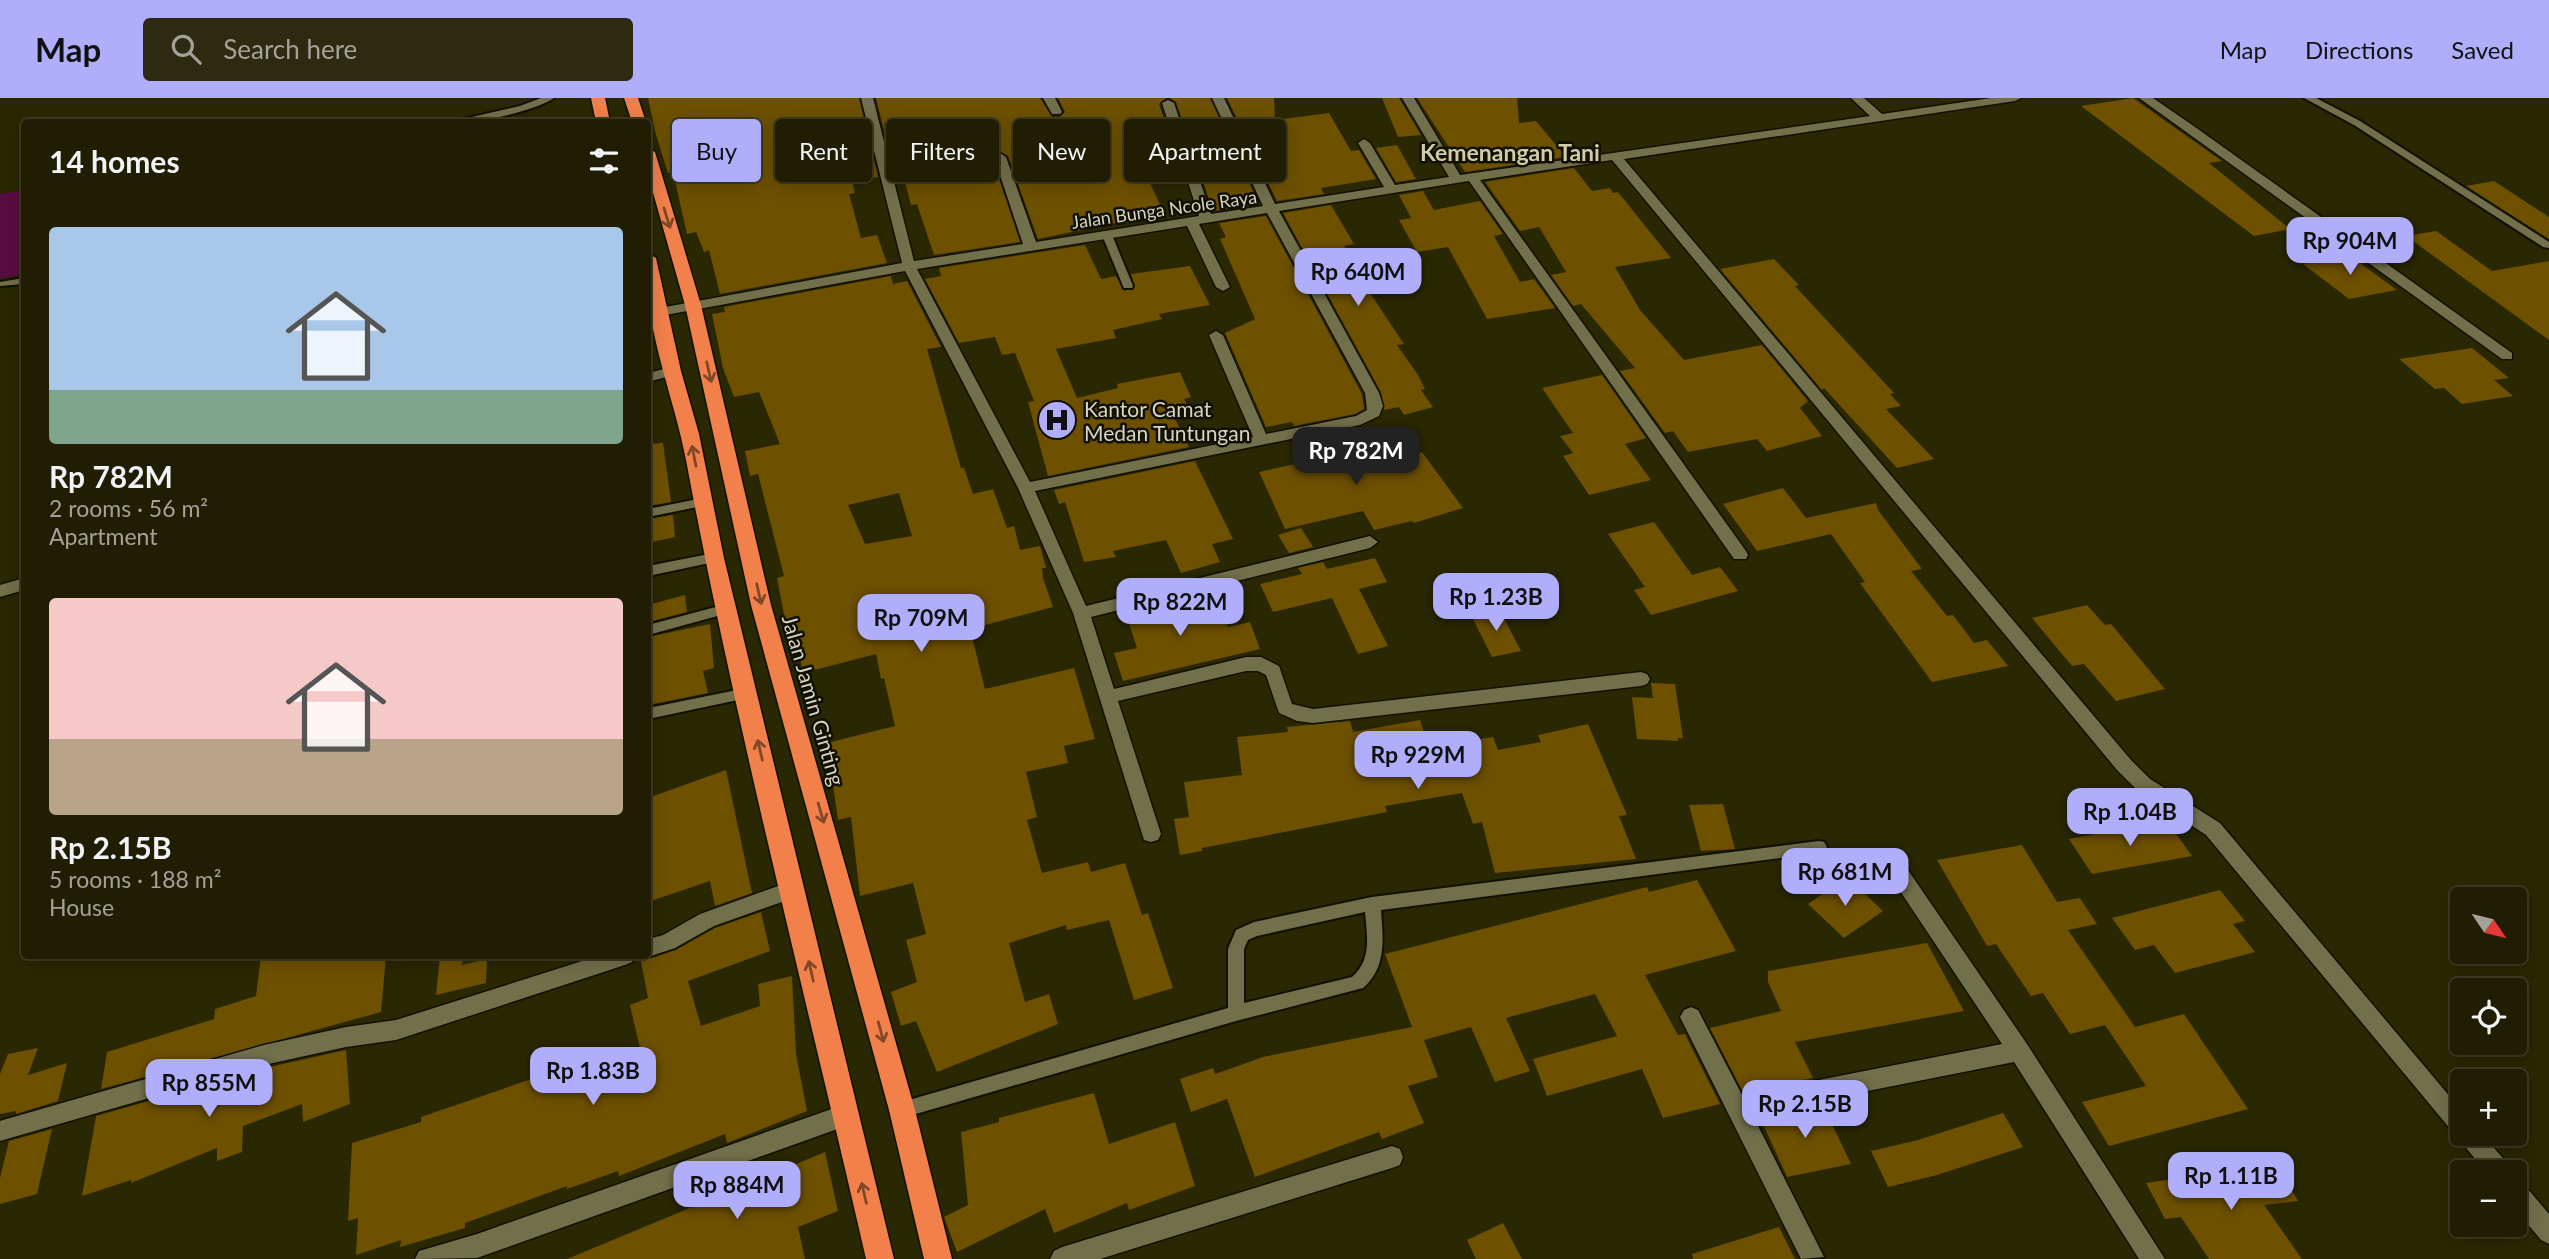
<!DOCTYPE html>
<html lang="en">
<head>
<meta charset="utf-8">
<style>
  :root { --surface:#201d02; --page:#2d2a11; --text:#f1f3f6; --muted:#a2a299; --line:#3d3b24; --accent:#b0aefa }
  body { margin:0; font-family:Lato,sans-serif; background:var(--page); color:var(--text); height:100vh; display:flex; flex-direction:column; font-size:26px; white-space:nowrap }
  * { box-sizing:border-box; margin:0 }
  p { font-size:23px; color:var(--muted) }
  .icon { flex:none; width:38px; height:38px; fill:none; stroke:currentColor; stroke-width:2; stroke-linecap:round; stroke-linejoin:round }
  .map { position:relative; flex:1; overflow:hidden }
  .sheet { position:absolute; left:21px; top:21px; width:630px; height:840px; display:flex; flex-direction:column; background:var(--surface); border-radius:7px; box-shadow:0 4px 18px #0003,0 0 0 2px var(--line) }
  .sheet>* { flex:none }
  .guide { position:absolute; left:672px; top:21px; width:665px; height:63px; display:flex; gap:14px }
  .needle { width:46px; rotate:125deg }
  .controls { position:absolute; left:2450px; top:789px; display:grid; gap:14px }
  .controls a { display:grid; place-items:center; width:77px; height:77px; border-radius:7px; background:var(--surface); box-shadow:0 4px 18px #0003,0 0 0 2px var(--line); font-size:35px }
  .price { position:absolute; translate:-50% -60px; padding:0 16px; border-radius:14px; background:var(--accent); color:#111; font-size:23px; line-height:46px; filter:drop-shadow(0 2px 4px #0008) }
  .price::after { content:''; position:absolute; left:50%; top:42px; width:21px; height:16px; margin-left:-10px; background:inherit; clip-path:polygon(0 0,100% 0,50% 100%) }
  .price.on { background:#222; color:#fff }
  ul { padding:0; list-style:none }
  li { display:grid; align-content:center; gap:14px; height:371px; padding:0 28px }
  li span { display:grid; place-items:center; height:217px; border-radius:7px; color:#555 }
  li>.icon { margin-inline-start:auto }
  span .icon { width:126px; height:126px; fill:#fffc; stroke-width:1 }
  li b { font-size:30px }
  h2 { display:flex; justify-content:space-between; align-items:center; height:84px; padding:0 28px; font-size:30px }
  .tag { padding:0 24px; border-radius:7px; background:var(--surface); box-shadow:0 4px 18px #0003,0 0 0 2px var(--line); font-size:24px; line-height:63px }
  .tag.on { background:var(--accent); color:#111 }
  header { display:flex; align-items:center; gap:42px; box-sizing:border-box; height:98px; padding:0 35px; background:var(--accent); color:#111 }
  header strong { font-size:33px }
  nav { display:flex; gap:38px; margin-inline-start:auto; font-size:24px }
  .search { width:490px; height:63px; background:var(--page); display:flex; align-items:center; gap:18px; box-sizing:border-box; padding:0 24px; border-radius:7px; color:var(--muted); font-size:26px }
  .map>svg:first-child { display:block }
</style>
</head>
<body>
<header>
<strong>Map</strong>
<div class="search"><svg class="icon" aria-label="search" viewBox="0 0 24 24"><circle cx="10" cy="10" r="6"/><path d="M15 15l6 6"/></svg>Search here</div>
<nav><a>Map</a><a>Directions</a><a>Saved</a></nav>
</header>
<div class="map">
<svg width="2549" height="1161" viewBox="0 0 2549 1161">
  <rect width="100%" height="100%" fill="#2a2703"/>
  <!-- green -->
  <path fill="#590c41" d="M24 92V167L16 178 0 180V96Z"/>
  <!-- building -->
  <g fill="#6d5000" fill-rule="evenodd">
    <path d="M648 0H859L878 79 852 83 855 95 849 96 861 140 877 137 887 165 720 196 709 152 704 154 696 134 687 136 673 74 668 75 656 37Z"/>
    <path d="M876 0H1040L1052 19H1060L1065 14 1058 0H1166L1159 6 1171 42 1133 49 1164 115 1038 141 1008 58 999 53 992 60 1020 144 934 157 917 106 911 107 903 76 895 77Z"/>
    <path d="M1170 0H1210L1259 106 1213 113 1176 4Z"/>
    <path d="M1227 0H1274L1275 22 1329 15 1351 53 1359 52 1376 81 1321 90 1324 96 1277 103Z"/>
    <path d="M1382 0H1399L1421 37 1398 39Z"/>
    <path d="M1417 0H1517L1519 25 1536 23 1566 59 1465 74Z"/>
    <path d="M2133 0 2222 63 2209 65 2290 131 2254 138 2081 8Z"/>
    <path d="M1397 47 1416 81 1396 84 1376 50Z"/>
    <path d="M1574 70 1592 93 1610 90 1613 95 1618 94 1671 160 1615 169 1640 212 1684 262 1762 247 1808 303 1800 310 1822 338 1767 353 1757 341 1688 354 1673 333 1665 335 1620 273 1635 270 1581 206 1573 208 1551 177 1566 174 1539 129 1520 133 1485 84Z"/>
    <path d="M2494 83 2549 119V141L2466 88Z"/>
    <path d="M1423 93 1434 112 1480 103 1503 136 1494 138 1520 184 1534 181 1555 210 1487 221 1448 149 1417 154 1399 122 1411 120 1399 97Z"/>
    <path d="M1331 107 1354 146 1344 148 1357 167 1352 168 1404 246 1397 247 1418 277 1425 291 1421 292 1433 309 1404 317 1399 309 1384 312 1381 294 1283 115Z"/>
    <path d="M1266 118 1362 296 1364 311 1355 316 1294 328 1292 324 1266 329 1225 235 1255 221 1220 141 1226 139 1219 125Z"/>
    <path d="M2436 133 2492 173 2549 163V242L2406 138Z"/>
    <path d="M1085 147 1101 181 1116 178 1124 193 1135 189 1131 176 1190 168 1210 207 1159 216 1162 221 1113 232 1116 240 1056 251 1077 300 1118 290 1117 286 1180 274 1191 299 1184 301 1187 307 1172 315 1189 349 1048 378 1028 304 1034 303 1015 255 1002 257 995 239 959 245 925 181 941 178 939 170Z"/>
    <path d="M2349 157 2397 192 2349 201 2303 166Z"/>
    <path d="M1774 161 1799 187 1795 188 1894 295 1890 296 1901 308 1886 311 1934 361 1897 370 1824 290 1822 292 1720 171Z"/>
    <path d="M891 178 893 186 907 183 941 249 927 251 961 370H964L973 396 993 391 1007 430 1014 428 1020 452 1040 448 1046 470H1042L1043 480 1053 509 970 531 985 591 1074 570 1095 641 1064 648 1068 665 1026 674 1037 719 1027 722 1042 775 1088 764 1091 774 1125 765 1142 817 1148 815 1173 890 1134 902 1109 822 1067 832 1066 827 1009 845 1025 904 1049 896 1058 926 937 974 916 923 901 928 891 894 917 884 906 842 926 836 913 785 860 798 851 719 838 722 827 645 895 628 884 580 881 581 876 556 803 575 797 545 790 547 777 480 784 478 758 376 750 378 745 353 780 346 759 294 734 299 723 270 712 216 725 214 724 209ZM899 395 912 438 865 446 848 407Z"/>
    <path d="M2472 250 2509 280 2494 282 2513 298 2462 306 2444 290 2435 291 2399 261Z"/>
    <path d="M1602 277 1646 340 1625 346 1651 382 1589 397 1563 358 1573 355 1560 338 1573 335 1542 290Z"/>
    <path d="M1342 333 1366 370 1422 354 1463 410 1414 425 1412 423 1374 432 1363 413 1285 431 1259 374 1309 363 1300 342Z"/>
    <path d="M663 345 671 404 648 408V346Z"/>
    <path d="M1195 363 1233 441 1212 446 1220 464 1181 475 1166 442 1113 453 1116 459 1084 464 1065 404 1059 406 1054 392Z"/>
    <path d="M1783 390 1806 420 1876 405 1878 412 1922 471 1911 473 1947 518 1953 517 1974 545 1987 542 2008 568 1932 584 1860 485 1865 484 1831 436 1757 453 1723 406Z"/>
    <path d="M673 417 675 439 648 445V421Z"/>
    <path d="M1654 424 1692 477 1720 469 1738 493 1651 517 1634 492 1645 489 1608 436Z"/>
    <path d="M1301 430 1313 449 1289 455 1278 437Z"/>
    <path d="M1375 460 1387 484 1359 491 1388 548 1358 556 1332 500 1273 514 1260 486 1302 476 1298 470 1323 464 1327 471Z"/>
    <path d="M685 497 687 514 648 524V507Z"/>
    <path d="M1188 498 1194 515 1221 509 1228 529 1250 524 1260 551 1123 583 1114 555 1137 550 1125 513Z"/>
    <path d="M2087 507 2105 527 2111 526 2165 591 2116 603 2084 566 2072 568 2032 520Z"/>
    <path d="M1499 511 1521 553 1492 559 1471 517Z"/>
    <path d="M710 526 714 570 703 573 708 595 648 607V539Z"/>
    <path d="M1651 585 1675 586 1683 640H1678V643L1637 641 1632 599 1653 600Z"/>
    <path d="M1420 622 1429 649 1493 639 1498 652 1541 644 1538 637 1588 626 1627 717 1619 718 1636 761 1495 775 1482 724 1473 726 1462 695 1385 708 1387 714 1202 750V753L1180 757 1174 721 1189 719 1184 684 1242 677 1237 639 1288 634 1287 629 1307 627 1350 623 1353 634Z"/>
    <path d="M726 672 752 795 715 808 710 783 648 804V700Z"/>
    <path d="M1723 706 1735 751 1701 753 1689 707Z"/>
    <path d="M2167 723 2192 758 2092 776 2069 741Z"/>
    <path d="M2022 747 2057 804 2080 800 2097 826 2068 832 2135 929 2184 916 2248 1011 2109 1048 2082 1004 2146 988 2105 927 2070 936 2043 895 2031 898 1996 846 1987 848 1937 762Z"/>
    <path d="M1847 779 1883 813 1844 840 1808 806Z"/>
    <path d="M1697 782 1736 853 1645 877 1678 937 1685 936 1720 1006 1663 1020 1642 971 1547 998 1533 961 1617 938 1595 896 1506 920 1530 973 1495 984 1471 929 1424 942 1438 979 1408 988 1424 1025 1382 1041 1379 1034 1255 1079 1227 1001 1191 1014 1180 981 1213 970 1215 976 1263 959 1412 929 1385 856 1647 789 1649 794Z"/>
    <path d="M2220 792 2245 823 2233 826 2255 854 2175 875 2154 847 2135 852 2112 820Z"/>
    <path d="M761 814 770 853 688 883 701 928 760 908 758 886 792 878 796 956 807 1013 727 1045 725 1036 619 1078 618 1073 567 1091V1088L465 1125V1130L400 1149 401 1142 356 1157 358 1120 348 1123 352 1045 421 1024V1019L546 976V968L587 954 588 978 642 959 630 907 648 900 640 858 649 861 676 852 715 830Z"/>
    <path d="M1927 845 1964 913 1795 944 1813 980 1743 994 1710 930 1781 913 1768 884V873Z"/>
    <path d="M261 858H386L381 914 101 991 107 954 214 921 215 911 256 898Z"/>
    <path d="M440 858H463L462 867 487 861 486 885 436 897Z"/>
    <path d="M38 950 28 977 67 965 58 1003 16 1016V1013L0 1016V976L8 956Z"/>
    <path d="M346 952 350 1006 303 1024 302 1006 243 1028 242 1054 217 1063V1050L131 1085V1082L82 1098 96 1018 265 970Z"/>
    <path d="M1094 995 1109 1046 1175 1024 1195 1088 1129 1112 1127 1105 1054 1135 1045 1111 957 1154 944 1119 968 1107 961 1034 999 1024V1020Z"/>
    <path d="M1822 1005 1851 1066 1787 1079 1759 1017Z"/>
    <path d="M2003 1015 2023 1049 1937 1077 1888 1089 1871 1053 1918 1042Z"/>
    <path d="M52 1031 37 1096 0 1106V1080L9 1043Z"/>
    <path d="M825 1054 838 1113 798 1129 805 1161H567Z"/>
    <path d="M2277 1066 2298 1103 2264 1107 2302 1161H2209L2181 1119 2165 1121 2146 1085Z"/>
    <path d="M1503 1125 1522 1161H1476L1467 1142Z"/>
    <path d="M1779 1129 1795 1161H1693L1692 1156Z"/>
  </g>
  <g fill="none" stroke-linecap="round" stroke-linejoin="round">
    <defs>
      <g id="lane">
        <path d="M541 0H554C533 14 475 26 450 24L520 8Z"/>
        <path d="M2304 0H2316L2360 23 2549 144V150L2543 149 2354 27Z"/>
        <path d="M1107 134 1112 137 1133 188 1132 190H1124L1123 188 1102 137Z"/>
        <path d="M24 180V186L0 188V184Z"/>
        <path d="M703 400 707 401 709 404 707 407 648 419V411Z"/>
        <path d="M714 455 720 460 719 463 648 478V468Z"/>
        <path d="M727 506 734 511 732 514 648 537V527Z"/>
        <path d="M747 590 752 591 754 595 752 599 648 621V610Z"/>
        <path d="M1819 743 1824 744 1827 749 1824 754 1819 755 1381 812C1383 841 1387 869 1363 890L1236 923 902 1020 896 1018 893 1012 896 1006 902 1004 1228 910V851L1236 832 1254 824 1372 799ZM1365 814C1367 838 1372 862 1352 879L1244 905V851L1248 842 1257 838Z"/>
      </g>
      <g id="street">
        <path d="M861 0H873L914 163 1023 146 994 59 1000 55 1006 59 1036 144 1199 118 1162 5 1168 2 1174 5 1211 116 1263 108 1212 0H1224L1275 106 1384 89 1358 45 1364 41 1370 45 1395 87 1449 79 1402 0H1414L1460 77 1870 18 1851 0H1864L1882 16 1991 0H2021L2015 3 1624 61 2131 662 2150 681 2220 725 2462 1013V1036H2482L2508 1066 2511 1074H2486L2206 737 2136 691 2117 672 1612 62 1480 82 1746 453 1748 457 1746 461H1734L1469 83 1279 113 1379 295 1383 308 1379 318 1360 327 1035 393 1086 508 1370 438 1378 444 1370 450 1091 519 1114 591 1246 559H1261L1279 568 1292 606 1313 611 1641 574 1647 576 1650 581 1647 586 1641 588 1313 625 1297 623 1279 615 1266 577 1258 573H1246L1118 603 1161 736 1158 742 1151 744 1144 742 1073 515 1018 390 905 173 660 218 653 214 660 210 902 165ZM1267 115 1365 295 1367 312 1356 318 1266 336 1223 237 1216 233 1209 237 1253 339 1030 384 917 171 1187 128 1216 189 1223 193 1230 189 1199 126Z"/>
        <path d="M1043 0H1055L1062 14 1060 16H1052Z"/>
        <path d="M2139 0H2153L2195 29 2512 255V261H2502Z"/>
        <path d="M672 269 679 273 677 276 648 284V275Z"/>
        <path d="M24 480V492L0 499V487Z"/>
        <path d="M1901 770 1908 772 2027 946 2165 1161H2139L2014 964 1752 1016 1824 1159 1801 1161 1680 919 1684 912 1691 909 1698 912 1742 997 2002 946 1894 784 1891 778 1894 772Z"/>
        <path d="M792 783 799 786 802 792 799 798 714 828 675 850 648 859 644 858H648V841L663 837 700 816Z"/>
        <path d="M598 858H635L632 864 625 867 396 942 346 949 264 967 0 1043V1023L3 1022 264 947 346 929 396 922Z"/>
        <path d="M846 1006 854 1009 857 1017 854 1025 846 1028 477 1160 415 1161 419 1153 477 1136Z"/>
        <path d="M1392 1048 1400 1051 1403 1059 1400 1067 1392 1070 1100 1161H1050L1054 1153 1062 1149Z"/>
        <path d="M2515 1082 2523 1085 2549 1116V1146L2541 1142 2515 1111Z"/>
      </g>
      <g id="highway">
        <path d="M591 0H605L610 24H596Z"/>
        <path d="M624 0H638L646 24H632Z"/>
        <path d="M648 50 655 54 701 207 771 507 915 1012 952 1161H924L889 1012 751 507 685 207 648 77Z"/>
        <path d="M648 155 656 160 681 273 699 336 724 460 894 1161H866C805 895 736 630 686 362 673 294 641 224 648 155Z"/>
      </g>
    </defs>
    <!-- lane casing -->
    <use href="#lane" stroke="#121000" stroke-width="4"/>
    <!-- street casing -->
    <use href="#street" stroke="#121000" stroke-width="3"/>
    <!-- highway casing -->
    <use href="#highway" stroke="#121000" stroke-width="3"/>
    <!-- lane -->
    <use href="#lane" fill="#72704b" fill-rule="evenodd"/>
    <!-- street -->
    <use href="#street" fill="#72704b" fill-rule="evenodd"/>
    <!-- highway -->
    <use href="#highway" fill="#f1804b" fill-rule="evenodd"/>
  </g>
  <!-- one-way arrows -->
  <defs><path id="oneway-shaft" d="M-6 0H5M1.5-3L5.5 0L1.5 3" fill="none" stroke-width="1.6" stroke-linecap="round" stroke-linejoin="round" transform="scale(1.75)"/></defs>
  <g stroke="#814827">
    <use href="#oneway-shaft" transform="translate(667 120) rotate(73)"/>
    <use href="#oneway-shaft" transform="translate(709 274) rotate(77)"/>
    <use href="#oneway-shaft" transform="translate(694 358) rotate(-101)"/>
    <use href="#oneway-shaft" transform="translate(759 496) rotate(77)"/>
    <use href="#oneway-shaft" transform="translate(760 652) rotate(-103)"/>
    <use href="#oneway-shaft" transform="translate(821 715) rotate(74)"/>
    <use href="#oneway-shaft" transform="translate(811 873) rotate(-103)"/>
    <use href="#oneway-shaft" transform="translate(881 934) rotate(75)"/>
    <use href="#oneway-shaft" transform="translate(864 1095) rotate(-103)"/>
  </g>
  <!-- icons -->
  <defs>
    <symbol id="hospital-disc" viewBox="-11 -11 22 22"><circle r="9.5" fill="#b0aefa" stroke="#111003"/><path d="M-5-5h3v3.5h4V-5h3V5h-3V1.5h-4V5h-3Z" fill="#111"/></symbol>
  </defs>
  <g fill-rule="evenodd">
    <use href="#hospital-disc" x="1035" y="300" width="44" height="44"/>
  </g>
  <g text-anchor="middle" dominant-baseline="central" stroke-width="5" stroke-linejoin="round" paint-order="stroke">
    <!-- far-street labels -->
    <g font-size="18" fill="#d5d5c1" stroke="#111003">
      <text transform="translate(1164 111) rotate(-8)">Jalan Bunga Ncole Raya</text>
    </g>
    <!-- poi labels -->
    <g font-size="21" fill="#d5d5c1" stroke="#111003" text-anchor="start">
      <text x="1084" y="310">Kantor Camat<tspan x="1084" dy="24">Medan Tuntungan</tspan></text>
    </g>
    <!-- street labels -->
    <g font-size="21" fill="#d5d5c1" stroke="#111003">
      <text transform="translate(814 602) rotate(74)">Jalan Jamin Ginting</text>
    </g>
    <!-- far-district labels -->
    <g font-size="23" font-weight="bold" fill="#d0cda6" stroke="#111003">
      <text x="1510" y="54">Kemenangan Tani</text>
    </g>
  </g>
</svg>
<div class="controls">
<a><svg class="needle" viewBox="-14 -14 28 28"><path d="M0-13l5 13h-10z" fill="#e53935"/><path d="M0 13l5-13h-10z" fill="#a2a299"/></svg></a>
<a><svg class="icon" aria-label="locate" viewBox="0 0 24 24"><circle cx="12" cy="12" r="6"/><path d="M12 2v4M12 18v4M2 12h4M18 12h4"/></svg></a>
<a>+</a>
<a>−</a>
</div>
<b class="price" style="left:2350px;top:179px">Rp 904M</b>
<b class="price" style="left:1358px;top:210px">Rp 640M</b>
<b class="price on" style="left:1356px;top:389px">Rp 782M</b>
<b class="price" style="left:1496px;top:535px">Rp 1.23B</b>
<b class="price" style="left:1180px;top:540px">Rp 822M</b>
<b class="price" style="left:921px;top:556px">Rp 709M</b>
<b class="price" style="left:1418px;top:693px">Rp 929M</b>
<b class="price" style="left:2130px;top:750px">Rp 1.04B</b>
<b class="price" style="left:1845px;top:810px">Rp 681M</b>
<b class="price" style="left:593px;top:1009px">Rp 1.83B</b>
<b class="price" style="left:209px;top:1021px">Rp 855M</b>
<b class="price" style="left:1805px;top:1042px">Rp 2.15B</b>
<b class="price" style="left:2231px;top:1114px">Rp 1.11B</b>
<b class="price" style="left:737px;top:1123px">Rp 884M</b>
<div class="guide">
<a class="tag on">Buy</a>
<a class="tag">Rent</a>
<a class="tag">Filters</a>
<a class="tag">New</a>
<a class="tag">Apartment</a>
</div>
<section class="sheet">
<h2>14 homes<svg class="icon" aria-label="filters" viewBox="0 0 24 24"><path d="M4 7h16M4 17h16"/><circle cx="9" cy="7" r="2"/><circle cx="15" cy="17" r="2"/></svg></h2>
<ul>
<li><span style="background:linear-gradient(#a9c7e8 75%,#7fa58c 0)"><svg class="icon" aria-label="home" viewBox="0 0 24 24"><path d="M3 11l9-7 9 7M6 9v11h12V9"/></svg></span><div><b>Rp 782M</b><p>2 rooms · 56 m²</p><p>Apartment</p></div></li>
<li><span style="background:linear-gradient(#f6c9c9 65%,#b9a48a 0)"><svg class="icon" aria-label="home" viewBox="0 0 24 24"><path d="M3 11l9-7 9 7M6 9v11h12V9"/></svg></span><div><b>Rp 2.15B</b><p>5 rooms · 188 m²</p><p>House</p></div></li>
</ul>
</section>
</div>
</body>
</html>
